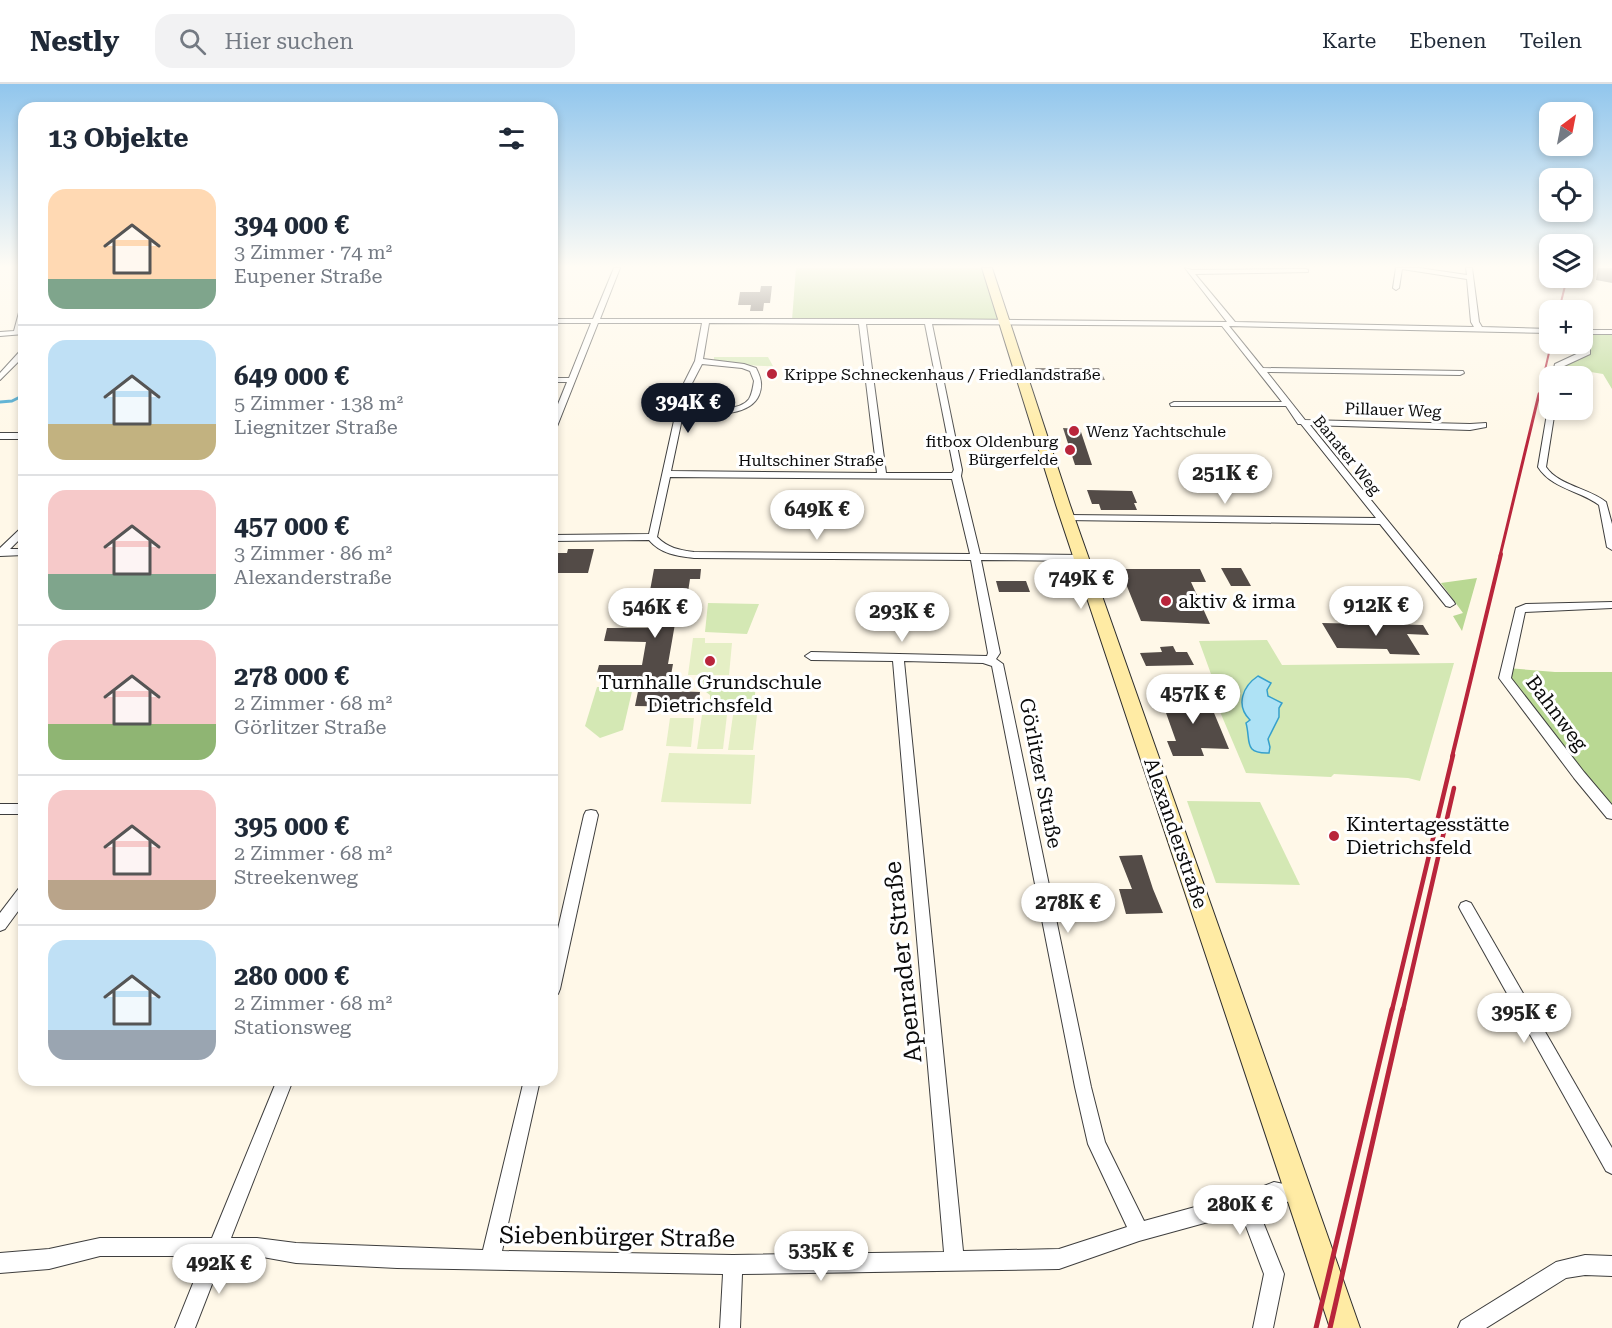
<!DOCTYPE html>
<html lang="de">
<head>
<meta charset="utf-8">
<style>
  :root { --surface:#fff; --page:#f2f2f3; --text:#1f2937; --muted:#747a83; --line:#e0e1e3; --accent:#111827 }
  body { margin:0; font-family:"Roboto Serif",serif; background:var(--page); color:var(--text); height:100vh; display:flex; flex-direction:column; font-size:22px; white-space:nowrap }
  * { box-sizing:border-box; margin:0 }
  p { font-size:20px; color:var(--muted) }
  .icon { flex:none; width:33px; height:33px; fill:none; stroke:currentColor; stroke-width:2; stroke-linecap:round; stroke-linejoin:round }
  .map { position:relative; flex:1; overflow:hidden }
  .drawer { position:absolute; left:18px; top:18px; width:540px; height:984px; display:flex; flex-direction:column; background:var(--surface); border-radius:18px; box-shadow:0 3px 9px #0003 }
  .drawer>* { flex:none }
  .needle { width:39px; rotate:32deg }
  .tools { position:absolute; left:1539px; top:18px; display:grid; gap:12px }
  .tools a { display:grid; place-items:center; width:54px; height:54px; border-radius:12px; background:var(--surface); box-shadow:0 3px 9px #0003; font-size:30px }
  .price { position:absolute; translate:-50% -51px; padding:0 14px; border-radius:21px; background:#fff; color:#222; font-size:20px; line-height:39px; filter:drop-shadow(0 2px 3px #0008) }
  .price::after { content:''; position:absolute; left:50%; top:36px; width:18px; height:14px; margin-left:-9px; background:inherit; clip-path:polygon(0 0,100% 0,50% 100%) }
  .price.selected { background:var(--accent); color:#fff }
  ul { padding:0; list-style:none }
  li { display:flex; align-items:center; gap:18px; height:150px; padding:0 30px }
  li+li { border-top:2px solid var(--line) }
  li span { display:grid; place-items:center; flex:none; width:168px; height:120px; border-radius:18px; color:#555 }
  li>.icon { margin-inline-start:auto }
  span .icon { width:72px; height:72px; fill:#fffc; stroke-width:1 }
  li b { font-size:26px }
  h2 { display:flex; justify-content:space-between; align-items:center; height:72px; padding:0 30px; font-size:26px }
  header { display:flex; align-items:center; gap:36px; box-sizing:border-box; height:84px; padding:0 30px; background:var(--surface); border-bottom:2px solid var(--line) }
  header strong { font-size:28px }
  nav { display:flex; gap:33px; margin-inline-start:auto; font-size:21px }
  .search { width:420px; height:54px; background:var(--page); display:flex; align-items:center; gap:15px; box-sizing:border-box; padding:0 21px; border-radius:18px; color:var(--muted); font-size:22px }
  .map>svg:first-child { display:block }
</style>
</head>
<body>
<header>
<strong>Nestly</strong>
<div class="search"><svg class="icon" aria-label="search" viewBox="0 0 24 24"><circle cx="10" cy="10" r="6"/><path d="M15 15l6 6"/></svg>Hier suchen</div>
<nav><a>Karte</a><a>Ebenen</a><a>Teilen</a></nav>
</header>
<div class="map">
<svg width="1612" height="1244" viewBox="0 0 1612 1244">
  <rect width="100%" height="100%" fill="#fff8e8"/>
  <!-- green -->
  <g fill="#d4e8b4">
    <path d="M714 273H768L773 282C753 283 734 278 714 277Z"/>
    <path d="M708 519 759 520 747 550 705 548Z"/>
    <path d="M1267 556 1282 581 1454 579 1420 697 1408 694 1334 690 1331 693 1246 689 1204 590H1211L1199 557Z"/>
    <path d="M705 593 756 595 754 627 710 626V611L698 602Z"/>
    <path d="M597 603H633L623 646 600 654 585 642Z"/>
    <path d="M1187 717 1260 718 1300 801 1216 799Z"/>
  </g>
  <!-- forest -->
  <g fill="#b9d893">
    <path d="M796 184H982L1003 237 792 236Z"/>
    <path d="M1583 248 1612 249V305L1603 290 1554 282 1578 268V260H1582Z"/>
    <path d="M1477 494 1462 547 1453 532 1463 529 1441 499Z"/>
    <path d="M1507 584 1555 588H1612V724L1505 594Z"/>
  </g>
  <!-- pitch -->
  <g fill="#e5efc5">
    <path d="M693 554H705V559H732L729 591H688Z"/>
    <path d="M702 631H727L723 665H697Z"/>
    <path d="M733 631H757L753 666H728Z"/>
    <path d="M670 634H694L691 663 666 662Z"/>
    <path d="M669 669 755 671 751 720 661 718Z"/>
  </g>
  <!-- water -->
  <path fill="#aee2f5" stroke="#36a0cc" stroke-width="1.5" d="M1258 592 1271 599 1267 606 1268 612 1282 619 1279 624V633L1268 655 1270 663 1269 669C1243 670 1251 657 1246 639L1250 636C1235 621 1243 602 1258 592Z"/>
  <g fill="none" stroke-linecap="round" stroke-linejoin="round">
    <!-- stream -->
    <path stroke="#36a0cc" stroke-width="3" d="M0 318 12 317 24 311"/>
  </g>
  <!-- building -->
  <g fill="#534b47">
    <path d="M1598 184H1612V199L1596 196Z"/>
    <path d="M761 202H772L770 219H764L763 227H750L751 221H738L740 208H760Z"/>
    <path d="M1035 284H1099L1105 296 1042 297Z"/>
    <path d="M1063 344 1080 345 1092 381H1075Z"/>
    <path d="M1087 406 1132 407 1137 419H1134L1137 426H1101L1099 420H1092Z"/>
    <path d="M568 465H594L588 489H552V469H567Z"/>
    <path d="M1221 484H1241L1251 502H1231Z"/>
    <path d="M654 485H701L700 495H690L684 534H676L668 580H673L668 607 700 608 698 623 635 622 641 593 596 592 599 581H642L646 558 604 557 607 544H649L652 525H611L614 513 649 512Z"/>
    <path d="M1120 485H1200L1206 498H1191L1210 540 1141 537Z"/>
    <path d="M996 497H1026L1030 508H999Z"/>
    <path d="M1322 539 1423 541 1429 551 1407 550 1420 571 1390 570 1387 565 1337 564Z"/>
    <path d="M1173 562 1176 568H1187L1194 581 1146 582 1140 569 1162 568 1160 563Z"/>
    <path d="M1160 612H1207L1229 665 1201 664 1204 672H1173L1167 657H1176Z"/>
    <path d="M1142 771 1153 805 1163 829 1126 830 1119 805H1132L1119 772Z"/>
  </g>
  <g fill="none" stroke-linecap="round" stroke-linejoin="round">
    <defs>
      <g id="street">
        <path d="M614 184H620L600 235H928L1227 238 1185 184 1192 186 1306 185 1308 186V188L1195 190 1235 238 1474 243 1471 238 1467 195 1402 185 1399 204 1396 206 1393 204 1396 184H1419L1467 191 1466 184H1472L1479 238 1482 243 1550 245V249L1229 242 1263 284 1463 287 1464 289 1460 291 1267 288 1305 336 1470 340 1486 339V343L1470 346 1310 341 1454 518 1455 520 1450 523 1446 522 1380 440 1065 436V432L1068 431 1376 434 1301 340H1298L1286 322H1171L1170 320 1174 318H1282L1222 242 932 240 962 386 961 392 980 470 1083 471 1088 474 1083 477 981 476 1000 569 996 575 1003 580 1091 1003 1105 1058 1144 1137 1246 1109 1274 1098 1303 1104 1306 1110 1303 1116 1297 1119 1274 1116 1257 1123 1284 1190 1273 1244H1253L1264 1190 1241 1129 1139 1157 1059 1185 742 1190 740 1244H720L723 1190 397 1184 296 1179 257 1172H223L195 1244H175L204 1172H100L49 1185 0 1189V1169L49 1165 100 1154H212L277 996H293L231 1154H257L296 1159 483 1166 524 996H540L502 1167 733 1171 944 1168 893 577 811 576 805 572 811 568 987 572 988 569 971 476 694 474C677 472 661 470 649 456L552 457V451L649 450 681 305 695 277 702 239H598L556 345 552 348V335L567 298H552V294H569L591 239H552V235H593ZM709 239 859 240 877 389 671 387 683 330C705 330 749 335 759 311 763 301 761 294 756 284L744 280 703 275ZM866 240H925L954 386 952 389H886ZM702 280 742 284 750 287 754 297C753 303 752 310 749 315 739 329 700 325 684 325L689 305ZM670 393 952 395 970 470 694 468C679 466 668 464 657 453ZM904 577 983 579 992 582 1075 1003 1088 1060 1127 1143 1059 1165 963 1167Z"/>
        <path d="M24 219V234L21 246H24V250L0 252V248L14 247 21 221Z"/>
        <path d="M1582 246H1612V250H1590V270L1562 283 1560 292H1552L1555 280 1583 267Z"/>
        <path d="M21 266H24V272L0 296V289Z"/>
        <path d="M1548 324 1555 326 1546 383C1559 402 1589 404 1606 418L1612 440V466L1607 463 1599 421C1579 406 1552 405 1538 383Z"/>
        <rect x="0" y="349" width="24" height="6"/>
        <path d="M24 443V451L10 465H24V471L0 472V464L21 444Z"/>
        <path d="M1612 518V524L1525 528 1511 594 1584 688 1612 721V735L1607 734 1574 694 1499 594 1516 524 1526 520Z"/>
        <rect x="0" y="720" width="24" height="10"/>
        <path d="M591 726 596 727 598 731 560 905 558 910 552 912V871L584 731 586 727Z"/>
        <path d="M24 802V819L5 845 0 847V829L19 804Z"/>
        <path d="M1466 817 1471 819 1612 1064V1090L1606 1087 1461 827 1459 823 1461 819Z"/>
        <path d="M1585 1171 1612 1172V1192L1585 1191 1566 1194 1486 1244H1458L1461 1237 1556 1178Z"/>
      </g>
      <path id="secondary" d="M982 184H992L1070 421 1360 1244H1330L1056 421Z"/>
    </defs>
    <!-- street casing -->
    <use href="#street" stroke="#3e3e3e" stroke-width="2"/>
    <!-- secondary casing -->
    <use href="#secondary" stroke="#2d2d2d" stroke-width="2"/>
    <!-- street -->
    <use href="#street" fill="#fff" fill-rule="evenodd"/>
    <!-- secondary -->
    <use href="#secondary" fill="#ffeba4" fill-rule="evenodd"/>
    <!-- rail-far4 -->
    <g stroke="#b9253b" stroke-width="2">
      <path d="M1559 226 1567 194"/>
      <path d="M1539 312 1551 260"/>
    </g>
    <!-- rail-far3 -->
    <path stroke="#b9253b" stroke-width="3" d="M1500 472 1539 310"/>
    <!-- rail-far2 -->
    <path stroke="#b9253b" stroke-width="4" d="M1452 673 1501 470"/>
    <!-- rail-far1 -->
    <g stroke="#b9253b" stroke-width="4.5">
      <path d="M1392 926 1453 671"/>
      <path d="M1403 926 1454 704"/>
    </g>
    <!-- rail -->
    <g stroke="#b9253b" stroke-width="5">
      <path d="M1316 1244 1392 925"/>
      <path d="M1330 1244 1403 925"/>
    </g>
  </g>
  <!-- sky -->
  <linearGradient id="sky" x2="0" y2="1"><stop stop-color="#91c6ed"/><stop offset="0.51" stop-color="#fffcf5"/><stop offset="1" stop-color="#fffcf5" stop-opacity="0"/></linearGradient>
  <rect width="1612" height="358" fill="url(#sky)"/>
  <!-- markers -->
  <g fill="#b9253b" stroke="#fff" stroke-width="2">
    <circle cx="772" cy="290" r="6"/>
    <circle cx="1074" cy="347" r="6"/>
    <circle cx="1070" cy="366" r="6"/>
    <circle cx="1166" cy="517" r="6"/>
    <circle cx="710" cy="577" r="6"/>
    <circle cx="1334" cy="752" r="6"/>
  </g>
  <g text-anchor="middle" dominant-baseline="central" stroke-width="6" stroke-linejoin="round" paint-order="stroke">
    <!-- far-poi labels -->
    <g font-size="16" fill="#0b0b0b" stroke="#fff" text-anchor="start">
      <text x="784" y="290">Krippe Schneckenhaus / Friedlandstraße</text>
      <text x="1086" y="347">Wenz Yachtschule</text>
      <text x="1058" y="357" text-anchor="end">fitbox Oldenburg<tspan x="1058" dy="18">Bürgerfelde</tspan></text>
    </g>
    <!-- far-street labels -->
    <g font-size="16" fill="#0b0b0b" stroke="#fff">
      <text transform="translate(1393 326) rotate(2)">Pillauer Weg</text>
      <text transform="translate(1347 371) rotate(51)">Banater Weg</text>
      <text x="811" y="376">Hultschiner Straße</text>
    </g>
    <!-- poi labels -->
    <g font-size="20" fill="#0b0b0b" stroke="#fff" text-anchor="start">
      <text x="1178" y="517">aktiv &amp; irma</text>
      <text x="710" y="598" text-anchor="middle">Turnhalle Grundschule<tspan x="710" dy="23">Dietrichsfeld</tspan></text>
      <text x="1346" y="740">Kintertagesstätte<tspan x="1346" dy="23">Dietrichsfeld</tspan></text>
    </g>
    <!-- street labels -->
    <g font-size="20" fill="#0b0b0b" stroke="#fff">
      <text transform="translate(1557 629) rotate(53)">Bahnweg</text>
      <text transform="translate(1041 689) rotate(79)">Görlitzer Straße</text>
      <text transform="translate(1176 749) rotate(71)">Alexanderstraße</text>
    </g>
    <!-- near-street labels -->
    <g font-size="24" fill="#0b0b0b" stroke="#fff">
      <text transform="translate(903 878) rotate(-96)">Apenrader Straße</text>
      <text transform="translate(617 1153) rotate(1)">Siebenbürger Straße</text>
    </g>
  </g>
</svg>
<div class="tools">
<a><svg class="needle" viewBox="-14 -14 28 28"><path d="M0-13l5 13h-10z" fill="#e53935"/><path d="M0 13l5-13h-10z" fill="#747a83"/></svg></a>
<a><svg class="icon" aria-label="locate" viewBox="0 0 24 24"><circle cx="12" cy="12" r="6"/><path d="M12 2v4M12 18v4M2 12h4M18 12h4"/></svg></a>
<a><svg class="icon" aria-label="layers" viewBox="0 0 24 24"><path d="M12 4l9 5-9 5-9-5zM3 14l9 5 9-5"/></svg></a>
<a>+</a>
<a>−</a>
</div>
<b class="price selected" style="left:688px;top:350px">394K €</b>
<b class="price" style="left:1225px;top:421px">251K €</b>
<b class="price" style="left:817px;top:457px">649K €</b>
<b class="price" style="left:1081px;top:526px">749K €</b>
<b class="price" style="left:1376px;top:553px">912K €</b>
<b class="price" style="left:655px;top:555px">546K €</b>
<b class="price" style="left:902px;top:559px">293K €</b>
<b class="price" style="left:1193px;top:641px">457K €</b>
<b class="price" style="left:1068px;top:850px">278K €</b>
<b class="price" style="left:1524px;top:960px">395K €</b>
<b class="price" style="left:1240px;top:1152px">280K €</b>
<b class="price" style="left:821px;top:1198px">535K €</b>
<b class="price" style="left:219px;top:1211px">492K €</b>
<section class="drawer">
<h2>13 Objekte<svg class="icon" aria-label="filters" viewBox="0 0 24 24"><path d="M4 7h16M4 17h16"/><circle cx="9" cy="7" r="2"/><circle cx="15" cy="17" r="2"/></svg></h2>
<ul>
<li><span style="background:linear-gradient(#ffd9b3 75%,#7fa58c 0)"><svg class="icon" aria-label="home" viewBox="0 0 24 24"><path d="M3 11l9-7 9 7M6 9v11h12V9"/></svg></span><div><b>394 000 €</b><p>3 Zimmer · 74 m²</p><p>Eupener Straße</p></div></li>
<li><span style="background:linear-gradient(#bfe0f5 70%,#c2b280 0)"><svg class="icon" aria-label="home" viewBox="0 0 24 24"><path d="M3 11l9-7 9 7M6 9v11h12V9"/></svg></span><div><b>649 000 €</b><p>5 Zimmer · 138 m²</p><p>Liegnitzer Straße</p></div></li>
<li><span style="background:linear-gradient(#f6c9c9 70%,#7fa58c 0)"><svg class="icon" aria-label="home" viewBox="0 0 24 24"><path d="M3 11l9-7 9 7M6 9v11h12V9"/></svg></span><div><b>457 000 €</b><p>3 Zimmer · 86 m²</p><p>Alexanderstraße</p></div></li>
<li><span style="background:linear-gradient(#f6c9c9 70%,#8fb573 0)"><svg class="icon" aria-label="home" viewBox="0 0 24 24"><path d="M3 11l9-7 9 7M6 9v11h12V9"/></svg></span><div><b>278 000 €</b><p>2 Zimmer · 68 m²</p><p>Görlitzer Straße</p></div></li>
<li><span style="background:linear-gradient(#f6c9c9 75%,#b9a48a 0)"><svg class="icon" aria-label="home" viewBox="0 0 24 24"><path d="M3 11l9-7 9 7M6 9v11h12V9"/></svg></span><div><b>395 000 €</b><p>2 Zimmer · 68 m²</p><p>Streekenweg</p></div></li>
<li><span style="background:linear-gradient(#bfe0f5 75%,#9aa5b1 0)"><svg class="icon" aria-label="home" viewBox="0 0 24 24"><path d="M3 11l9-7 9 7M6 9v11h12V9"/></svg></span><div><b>280 000 €</b><p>2 Zimmer · 68 m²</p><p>Stationsweg</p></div></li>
</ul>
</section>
</div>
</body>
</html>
